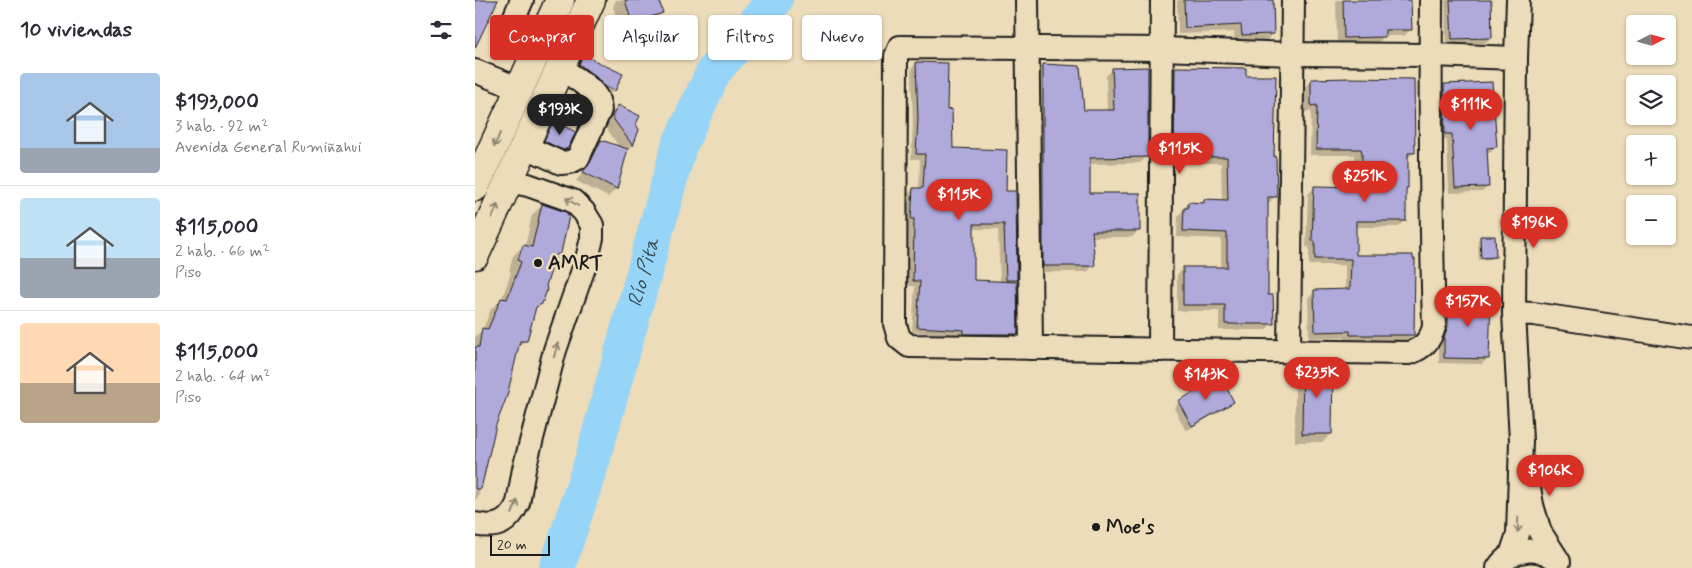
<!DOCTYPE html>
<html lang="es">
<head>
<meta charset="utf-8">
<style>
  :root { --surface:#fff; --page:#f2f2f3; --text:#2b2b33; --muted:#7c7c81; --line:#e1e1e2; --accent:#d93025 }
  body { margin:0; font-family:Mynerve,sans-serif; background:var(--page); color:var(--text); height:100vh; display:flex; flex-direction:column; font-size:19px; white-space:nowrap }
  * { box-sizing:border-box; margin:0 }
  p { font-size:16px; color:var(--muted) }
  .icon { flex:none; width:28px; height:28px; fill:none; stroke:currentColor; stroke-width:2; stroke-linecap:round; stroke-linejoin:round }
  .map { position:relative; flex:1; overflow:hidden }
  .drawer { display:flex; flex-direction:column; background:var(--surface); width:475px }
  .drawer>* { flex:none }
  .top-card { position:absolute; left:15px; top:15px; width:475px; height:45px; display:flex; gap:10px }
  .needle { width:32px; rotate:84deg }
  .fabs { position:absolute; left:1151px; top:15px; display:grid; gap:10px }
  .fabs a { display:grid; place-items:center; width:50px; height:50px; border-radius:5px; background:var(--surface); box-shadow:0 1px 4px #0004; font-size:25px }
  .scale { position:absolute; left:15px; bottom:12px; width:60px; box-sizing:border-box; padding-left:5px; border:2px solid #1c1c1c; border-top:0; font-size:14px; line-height:18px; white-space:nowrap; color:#1c1c1c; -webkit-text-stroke:4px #eddcb9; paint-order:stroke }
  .price { position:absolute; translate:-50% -42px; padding:0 11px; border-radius:18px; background:var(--accent); color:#fff; font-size:16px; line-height:32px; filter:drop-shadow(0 1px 2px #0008) }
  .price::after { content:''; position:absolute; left:50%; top:30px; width:15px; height:11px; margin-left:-8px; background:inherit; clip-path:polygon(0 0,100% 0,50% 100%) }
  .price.on { background:#222; color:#fff }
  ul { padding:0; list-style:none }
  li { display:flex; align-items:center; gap:15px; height:125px; padding:0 20px }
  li+li { border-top:1px solid var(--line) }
  li span { display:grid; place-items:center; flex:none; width:140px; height:100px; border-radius:5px; color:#555 }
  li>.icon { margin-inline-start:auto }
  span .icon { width:60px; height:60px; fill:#fffc; stroke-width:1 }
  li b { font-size:21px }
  h2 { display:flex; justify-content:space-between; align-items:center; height:60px; padding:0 20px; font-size:21px }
  .tag { padding:0 18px; border-radius:5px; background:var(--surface); box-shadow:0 1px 4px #0004; font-size:18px; line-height:45px }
  .tag.on { background:var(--accent); color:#fff }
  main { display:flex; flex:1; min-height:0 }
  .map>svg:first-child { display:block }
</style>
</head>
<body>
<main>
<section class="drawer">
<h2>10 viviendas<svg class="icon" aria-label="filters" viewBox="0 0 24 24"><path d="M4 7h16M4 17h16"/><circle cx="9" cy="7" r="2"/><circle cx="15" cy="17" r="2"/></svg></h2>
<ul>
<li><span style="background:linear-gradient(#a9c7e8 75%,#9aa5b1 0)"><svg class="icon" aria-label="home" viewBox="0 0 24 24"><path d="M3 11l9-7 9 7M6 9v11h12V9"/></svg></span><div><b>$193,000</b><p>3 hab. · 92 m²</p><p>Avenida General Rumiñahui</p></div></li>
<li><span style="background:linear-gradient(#bfe0f5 60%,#9aa5b1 0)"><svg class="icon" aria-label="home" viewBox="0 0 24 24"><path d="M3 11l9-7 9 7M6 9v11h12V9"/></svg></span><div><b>$115,000</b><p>2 hab. · 66 m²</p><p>Piso</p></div></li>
<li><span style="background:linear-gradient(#ffd9b3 60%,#b9a48a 0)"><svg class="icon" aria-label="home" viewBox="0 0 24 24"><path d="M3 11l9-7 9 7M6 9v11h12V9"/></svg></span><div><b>$115,000</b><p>2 hab. · 64 m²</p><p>Piso</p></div></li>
</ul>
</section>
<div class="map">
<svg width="1217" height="568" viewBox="0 0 1217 568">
  <rect width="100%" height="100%" fill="#eddcb9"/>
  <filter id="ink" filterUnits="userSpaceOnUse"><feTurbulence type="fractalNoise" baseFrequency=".02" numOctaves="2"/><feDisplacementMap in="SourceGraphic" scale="10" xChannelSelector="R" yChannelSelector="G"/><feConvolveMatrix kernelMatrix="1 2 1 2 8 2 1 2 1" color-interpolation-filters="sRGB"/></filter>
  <g filter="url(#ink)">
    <!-- shadow -->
    <g fill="#0003" fill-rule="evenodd">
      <path d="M141 0H183L187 12 176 23 147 33 138 7Z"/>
      <path d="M702 0H797L798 33 791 41 760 42 759 32 703 34Z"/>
      <path d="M861 0H935L936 29 929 36H909L902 44H862Z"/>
      <path d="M970 0H1018V4L1015 8 1016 37 1010 43 971 44Z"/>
      <path d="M109 56 139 90 134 96 124 91 99 70 103 62Z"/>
      <path d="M441 63 470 111 476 149 530 192 541 280 538 283 541 334 536 339H484V335L437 332 440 286H433V224H431L433 195 438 189H444L445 159H436L438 125 436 69ZM498 229H523L525 282 498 281Z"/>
      <path d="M568 66 608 111 632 112 631 76 638 69 672 156 665 163 613 164 614 195 664 230 657 237H617L619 265 612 272H562L561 72Z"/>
      <path d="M700 68 769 77 798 158 800 196 794 203H791V296L797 323 791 330H744V311H702V275L709 268H746V239L702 237 703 216 714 203 726 204 730 200 747 201 746 163H693L694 75Z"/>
      <path d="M836 80 939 152 932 159V188L929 190 930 221 923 227H880V256L938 335 931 341H869V337L834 338 833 298 840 291 870 290V265H834V247H831L833 194 840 187 881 188 880 155H835L836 111 830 112V87Z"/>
      <path d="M969 86 1021 147 1015 153H1011L1013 187 1007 192 974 193 972 139H964V91Z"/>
      <path d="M143 107 163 130 157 146 151 152 141 189 133 197 101 181 107 173 118 150 126 142 145 148 130 126 135 115Z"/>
      <path d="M78 122 92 148 86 154 64 147 73 128Z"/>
      <path d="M67 205 84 252 79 257 66 303 59 310 50 340 41 349 20 425 3 497 0 500V337L8 329 16 309 27 299 36 272 34 271 38 256 48 246 50 247 57 215Z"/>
      <path d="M1005 237 1020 257 1017 259 1004 260 1003 240Z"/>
      <path d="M974 299 1013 358 1007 364 964 363V344L968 332V304Z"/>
      <path d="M829 366 856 434 848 442H820V374Z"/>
      <path d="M704 402H758L752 407 711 431 699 408Z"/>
    </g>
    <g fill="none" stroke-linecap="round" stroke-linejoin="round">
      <!-- river -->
      <path stroke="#96d5f7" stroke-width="36" id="s1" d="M82 568 118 458 204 146 239 71 300 0"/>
    </g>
    <!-- building -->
    <g fill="#b0aadb" stroke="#1c1c1c">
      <path d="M0 0H23L0 48Z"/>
      <path d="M150 0H184L188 13 157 23Z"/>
      <path d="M709 0H798L799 34 767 35 766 25 710 28Z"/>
      <path d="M868 0H936L937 30H910V37L869 38Z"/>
      <path d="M975 0H1016L1017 38 977 39Z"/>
      <path d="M108 55 148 74 140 91 129 86 121 77 104 64Z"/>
      <path d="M441 62 473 63 472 110 477 109 478 148 532 150 531 191H541L542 280H531L529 224H499V280L542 282 543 334H489V330L442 327 445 281H438L439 219H436L438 188H448L450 154H441L443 119Z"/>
      <path d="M568 64 605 66 609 110H639L637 68 673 67V157L615 158V193H665V231H617L620 266H568Z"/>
      <path d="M700 67 771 68V76H801L799 157H801L802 197H793V295H798L799 324H750V305H708V267H752V233L708 231 709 208H713V202L729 203V199L753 200 752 157H699Z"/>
      <path d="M875 78 939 79 940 153H933V188H931V221H881V255H938V259H940L939 335H875V331L840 332 839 290 875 289 876 259H840V241H837L839 186 887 187V153L886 149H841L842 105 836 106V79Z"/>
      <path d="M1017 82 1022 147 1012 148 1014 187 980 188 977 134H970L969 84Z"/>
      <path d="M143 105 165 116 161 124 164 130 158 146 137 117Z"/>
      <path d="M78 121 101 132 93 148 88 150 69 141Z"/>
      <path d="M126 140 153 149 142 189 108 172 115 163Z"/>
      <path d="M67 204 91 212 94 216 86 253 81 255 71 286 72 290 67 304 61 307 52 341H45L32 396 21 425 6 489H0V347H4L7 328 13 329 26 298 32 299 46 262 43 260 48 245 57 247Z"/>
      <path d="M1005 236H1020L1021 257 1006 258Z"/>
      <path d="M973 297 1016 298 1014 359 969 358V337L973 326Z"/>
      <path d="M828 365H858L857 434H827Z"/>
      <path d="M746 377 759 402 717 426 703 401Z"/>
    </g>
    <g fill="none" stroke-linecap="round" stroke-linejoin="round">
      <defs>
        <g id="minor">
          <path d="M552 0 556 348"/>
          <path d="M956 0C955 109 956 218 959 327 955 341 948 348 934 353L434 346 424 338 420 324 421 56 425 47 688 49 818 54 956 55 1041 58"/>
          <path d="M29 41 47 0"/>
          <path d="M0 71 45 89"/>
          <path d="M49 146 86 163 95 162 103 158 125 110C124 105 124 99 120 95 112 84 97 76 85 68"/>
          <path d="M1039 313 1059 314 1217 338"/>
          <path d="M685 350 687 0"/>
          <path d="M814 351 818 0"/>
          <path d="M1053 482 1057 505 1065 532 1083 560"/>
          <path d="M0 524C22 529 34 523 43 503L49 469 80 350 112 259 117 238V225L109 212 98 201 53 185 33 181"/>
          <path d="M1036 555 1043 534 1046 441 1039 313 1041 58 1043 0"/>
          <path d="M1023 568C1037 547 1066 545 1084 562"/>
        </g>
        <g id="highway">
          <path d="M0 187 85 0"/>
          <path d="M0 255 116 0"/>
        </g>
      </defs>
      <!-- minor casing -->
      <use href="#minor" stroke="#1c1c1c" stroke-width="26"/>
      <!-- highway casing -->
      <use href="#highway" stroke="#1c1c1c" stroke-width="31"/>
      <!-- minor -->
      <use href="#minor" stroke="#eddcb9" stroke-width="22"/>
      <!-- highway -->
      <use href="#highway" stroke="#eddcb9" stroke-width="28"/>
    </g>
    <!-- one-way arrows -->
    <defs><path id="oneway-shaft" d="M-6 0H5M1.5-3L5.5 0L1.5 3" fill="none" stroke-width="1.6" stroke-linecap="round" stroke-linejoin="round" transform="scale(1.25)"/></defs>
    <g stroke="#8f8672">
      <use href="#oneway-shaft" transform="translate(22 140) rotate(114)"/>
      <use href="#oneway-shaft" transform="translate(97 202) rotate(-148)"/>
      <use href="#oneway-shaft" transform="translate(20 211) rotate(-66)"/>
      <use href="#oneway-shaft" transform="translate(81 350) rotate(-73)"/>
      <use href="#oneway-shaft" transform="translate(40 507) rotate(-68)"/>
      <use href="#oneway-shaft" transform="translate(1043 525) rotate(92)"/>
    </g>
  </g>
  <!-- markers -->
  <g fill="#1c1c1c" stroke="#eddcb9" stroke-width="2">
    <circle cx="63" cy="263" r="5"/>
    <circle cx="621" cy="527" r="5"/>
  </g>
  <g text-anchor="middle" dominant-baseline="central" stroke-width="5" stroke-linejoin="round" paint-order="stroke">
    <!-- poi labels -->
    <g font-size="20" font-weight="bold" fill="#1c1c1c" stroke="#eddcb9" text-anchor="start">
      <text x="73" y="263">AMRT</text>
      <text x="631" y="527">Moe's</text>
    </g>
    <!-- water labels -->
    <g font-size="21" font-style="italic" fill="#3a4a53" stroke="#eddcb9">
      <text stroke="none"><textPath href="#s1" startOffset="308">Río Pita</textPath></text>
    </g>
  </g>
</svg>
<div class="fabs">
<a><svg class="needle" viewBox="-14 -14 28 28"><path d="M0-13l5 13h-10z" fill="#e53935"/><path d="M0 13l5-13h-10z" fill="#7c7c81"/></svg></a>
<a><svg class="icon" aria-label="layers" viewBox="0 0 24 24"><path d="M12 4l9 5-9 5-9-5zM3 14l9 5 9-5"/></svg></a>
<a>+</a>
<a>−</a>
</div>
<div class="scale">20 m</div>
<b class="price" style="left:996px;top:131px">$111K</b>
<b class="price on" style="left:85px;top:136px">$193K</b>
<b class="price" style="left:705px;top:175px">$115K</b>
<b class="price" style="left:890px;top:203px">$251K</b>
<b class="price" style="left:484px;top:221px">$115K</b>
<b class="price" style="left:1059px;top:249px">$196K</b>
<b class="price" style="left:993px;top:328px">$157K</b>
<b class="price" style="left:842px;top:399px">$235K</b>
<b class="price" style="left:731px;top:401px">$143K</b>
<b class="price" style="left:1075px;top:497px">$106K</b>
<div class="top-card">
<a class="tag on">Comprar</a>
<a class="tag">Alquilar</a>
<a class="tag">Filtros</a>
<a class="tag">Nuevo</a>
</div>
</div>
</main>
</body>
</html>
